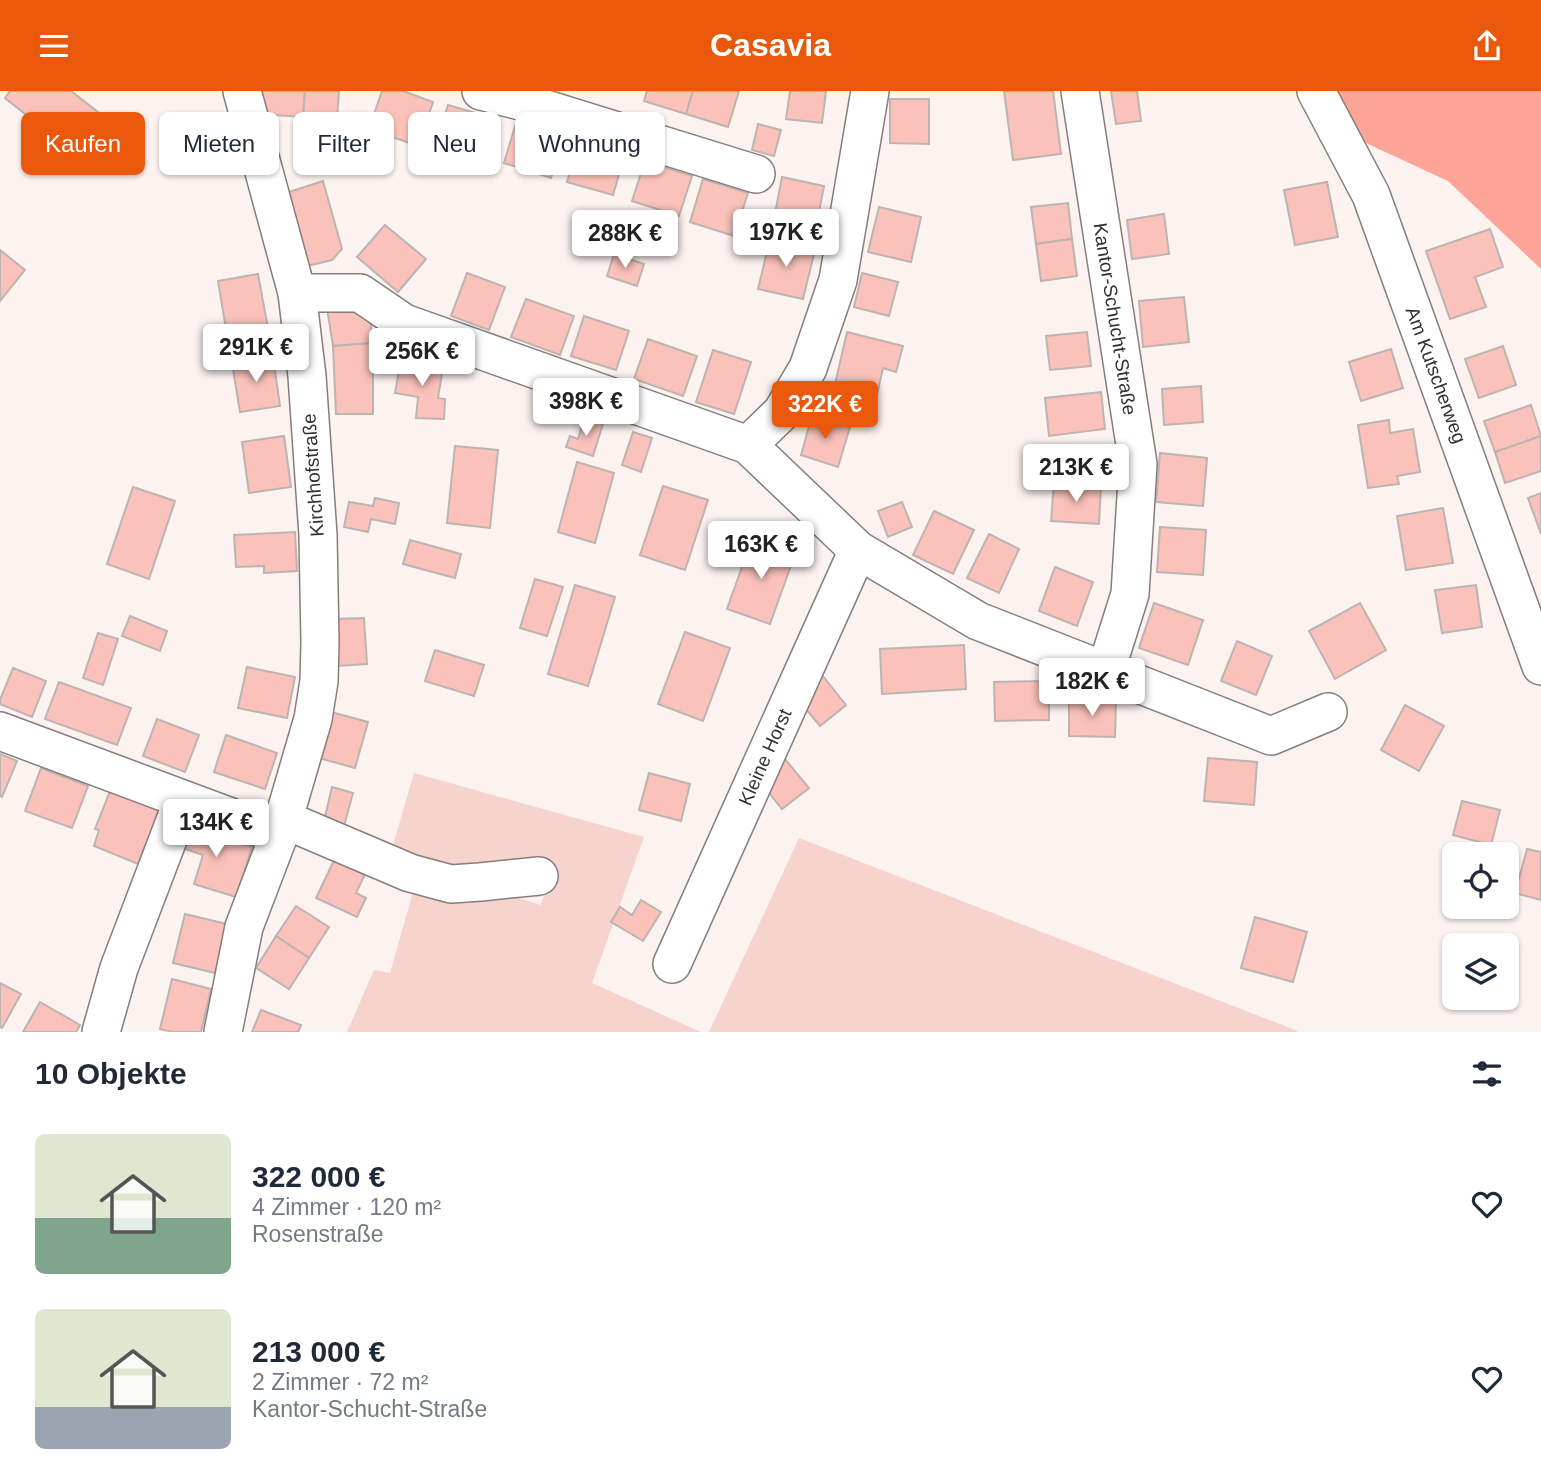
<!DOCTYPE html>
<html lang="de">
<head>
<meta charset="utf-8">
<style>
  :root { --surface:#fff; --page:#f2f2f3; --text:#1f2937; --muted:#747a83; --accent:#ea580c }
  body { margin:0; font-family:Helvetica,sans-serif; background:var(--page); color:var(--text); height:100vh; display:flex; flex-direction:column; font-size:26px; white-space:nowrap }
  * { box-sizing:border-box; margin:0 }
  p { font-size:23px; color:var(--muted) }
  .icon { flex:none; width:38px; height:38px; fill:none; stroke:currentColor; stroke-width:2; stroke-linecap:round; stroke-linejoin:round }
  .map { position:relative; height:941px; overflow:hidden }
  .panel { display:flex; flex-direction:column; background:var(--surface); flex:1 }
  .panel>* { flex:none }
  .top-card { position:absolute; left:21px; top:21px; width:700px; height:63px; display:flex; gap:14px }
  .tools { position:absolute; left:1442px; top:751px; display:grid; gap:14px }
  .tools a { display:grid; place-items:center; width:77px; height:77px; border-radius:10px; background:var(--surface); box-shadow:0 2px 5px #0004; font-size:35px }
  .price { position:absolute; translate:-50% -60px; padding:0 16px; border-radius:7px; background:#fff; color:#222; font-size:23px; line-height:46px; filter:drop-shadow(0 2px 4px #0008) }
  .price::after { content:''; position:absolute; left:50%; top:42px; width:21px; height:16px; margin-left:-10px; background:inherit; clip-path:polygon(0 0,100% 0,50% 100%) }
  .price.on { background:var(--accent); color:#fff }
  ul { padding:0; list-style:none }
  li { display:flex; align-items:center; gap:21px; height:175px; padding:0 35px }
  li span { display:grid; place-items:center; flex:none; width:196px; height:140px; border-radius:10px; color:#555 }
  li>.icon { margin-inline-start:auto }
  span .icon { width:84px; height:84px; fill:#fffc; stroke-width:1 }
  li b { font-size:30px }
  h2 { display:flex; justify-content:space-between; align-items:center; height:84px; padding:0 35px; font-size:30px }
  .pill { padding:0 24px; border-radius:10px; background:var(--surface); box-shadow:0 2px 5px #0004; font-size:24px; line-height:63px }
  .pill.on { background:var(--accent); color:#fff }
  header { display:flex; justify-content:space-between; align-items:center; height:91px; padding:0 35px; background:var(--accent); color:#fff; font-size:32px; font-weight:600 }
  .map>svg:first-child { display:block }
</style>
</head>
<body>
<header><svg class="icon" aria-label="menu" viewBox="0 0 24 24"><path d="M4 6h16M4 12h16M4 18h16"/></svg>Casavia<svg class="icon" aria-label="share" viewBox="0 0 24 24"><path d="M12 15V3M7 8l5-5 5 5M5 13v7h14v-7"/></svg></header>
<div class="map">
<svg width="1541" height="941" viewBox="0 0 1541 941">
  <rect width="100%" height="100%" fill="#fcf2f0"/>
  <!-- green -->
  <g fill="#f6d3cd">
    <path d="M414 682 644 746 592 892 701 941H347L374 879 390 882 413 801 516 806 540 814 557 780 536 772 449 781 391 761Z"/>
    <path d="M799 747 1298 940 1297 941H709Z"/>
  </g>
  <!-- forest -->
  <path fill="#fda498" d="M1330 0H1541V178L1448 90 1355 47Z"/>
  <!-- building -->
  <g fill="#fac2ba" stroke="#bdb3b1" stroke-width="2">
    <path d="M10 0H71L103 25 74 62 5 7Z"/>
    <path d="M261 0H305L303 26 259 23Z"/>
    <path d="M305 0H339L337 28 303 26Z"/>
    <path d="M382 0H403L433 11 418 55 369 38Z"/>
    <path d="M647 0H693L686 23 644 10Z"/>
    <path d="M693 0H739L728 36 686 23Z"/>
    <path d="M790 0H826L822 32 786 28Z"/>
    <path d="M1004 0H1053L1061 63 1013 69Z"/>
    <path d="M1111 0H1137L1141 30 1116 33Z"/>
    <path d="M890 8H929V53L890 52Z"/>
    <path d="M448 14 493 27 482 64 437 50Z"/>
    <path d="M516 32 564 46 551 87 504 72Z"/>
    <path d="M758 33 781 39 774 65 752 59Z"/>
    <path d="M579 50 625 63 613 104 567 91Z"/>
    <path d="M645 70 692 85 679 125 632 110Z"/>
    <path d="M782 86 824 95 815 142 773 133Z"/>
    <path d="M703 88 748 102 734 145 690 131Z"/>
    <path d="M323 90 342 158 332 169 307 175 286 102Z"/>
    <path d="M1327 91 1338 146 1295 154 1284 99Z"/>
    <path d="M1068 112 1072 148 1036 153 1031 116Z"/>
    <path d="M879 116 921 126 911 171 868 161Z"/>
    <path d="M1164 123 1169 163 1132 168 1127 129Z"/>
    <path d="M385 134 426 168 398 201 357 166Z"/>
    <path d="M1490 138 1503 176 1475 186 1486 216 1450 228 1426 160Z"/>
    <path d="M770 148 815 159 803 208 758 198Z"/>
    <path d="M1072 148 1077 185 1041 190 1036 153Z"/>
    <path d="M0 159 25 179 0 210Z"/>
    <path d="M614 163 644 173 637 195 607 185Z"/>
    <path d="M467 182 505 196 489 239 451 225Z"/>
    <path d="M862 182 898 191 889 225 854 216Z"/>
    <path d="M258 183 269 243 228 250 218 190Z"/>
    <path d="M1184 206 1189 251 1143 256 1139 210Z"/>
    <path d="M526 208 574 225 560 264 511 246Z"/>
    <path d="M368 212 373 252 333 255 327 217Z"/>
    <path d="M584 225 629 240 616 279 571 265Z"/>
    <path d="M847 241 903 255 896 281 883 277 877 304 835 293Z"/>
    <path d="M1087 241 1091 275 1050 279 1046 245Z"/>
    <path d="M648 248 697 265 683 305 634 288Z"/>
    <path d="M373 252V323H336L333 255Z"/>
    <path d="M1503 255 1516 294 1479 307 1465 268Z"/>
    <path d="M1391 258 1403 297 1361 310 1349 271Z"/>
    <path d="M713 259 751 271 734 323 696 311Z"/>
    <path d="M273 266 280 315 240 321 232 272Z"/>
    <path d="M401 268 443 276 438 307 445 308 444 328 416 327 418 306 395 302Z"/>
    <path d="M1201 295 1203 331 1164 334 1162 298Z"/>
    <path d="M1101 301 1105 338 1049 345 1045 307Z"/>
    <path d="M1531 314 1541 345 1495 361 1484 330Z"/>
    <path d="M812 325 850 336 838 376 801 364Z"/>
    <path d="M584 327 603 333 593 365 566 356 570 345 578 348Z"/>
    <path d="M1389 329 1390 342 1413 338 1420 381 1397 385 1399 393 1368 397 1358 334Z"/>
    <path d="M633 341 652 347 641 381 622 374Z"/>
    <path d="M284 345 291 396 249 402 242 351Z"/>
    <path d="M1541 345V380L1505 392 1495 361Z"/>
    <path d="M455 355 498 359 490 437 447 432Z"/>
    <path d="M1160 362 1207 367 1203 415 1156 411Z"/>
    <path d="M577 371 614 382 595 452 558 441Z"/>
    <path d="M1054 392 1101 395 1099 433 1051 430Z"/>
    <path d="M663 395 708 409 685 479 640 464Z"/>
    <path d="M133 396 175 410 149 488 107 473Z"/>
    <path d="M1541 402V443L1528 407Z"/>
    <path d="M375 407 399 412 395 433 371 428 368 441 344 436 349 411 373 415Z"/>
    <path d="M902 411 912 436 888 446 878 420Z"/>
    <path d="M1443 417 1453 472 1406 479 1397 425Z"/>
    <path d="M934 420 974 439 953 483 913 464Z"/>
    <path d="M1160 436 1206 439 1203 484 1157 481Z"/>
    <path d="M295 441 297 480 264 482V475L236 476 234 444Z"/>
    <path d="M989 443 1019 458 999 502 967 487Z"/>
    <path d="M752 448 795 463 770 533 727 518Z"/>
    <path d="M410 449 461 463 455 487 403 473Z"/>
    <path d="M1055 476 1093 491 1077 535 1039 520Z"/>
    <path d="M535 488 563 496 547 545 520 537Z"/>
    <path d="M575 494 615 506 588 595 548 583Z"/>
    <path d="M1476 494 1482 536 1442 542 1435 499Z"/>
    <path d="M1154 512 1203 529 1188 574 1139 557Z"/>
    <path d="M1360 512 1386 559 1335 588 1309 540Z"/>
    <path d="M130 525 167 540 160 560 122 545Z"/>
    <path d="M364 527 367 573 337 575 335 528Z"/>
    <path d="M685 541 730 557 703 630 658 613Z"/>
    <path d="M98 542 118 548 103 594 83 587Z"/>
    <path d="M1237 550 1272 565 1256 604 1221 590Z"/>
    <path d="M964 554 966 598 882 603 880 558Z"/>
    <path d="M435 559 484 574 474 605 425 590Z"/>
    <path d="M247 576 295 586 287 627 238 617Z"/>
    <path d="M13 577 46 590 32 626 0 613V609Z"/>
    <path d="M822 584 846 614 820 635 795 605Z"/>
    <path d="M1049 590V629L995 630 994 591Z"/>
    <path d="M59 591 131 617 117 654 45 628Z"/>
    <path d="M1069 608H1116L1115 646 1069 645Z"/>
    <path d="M1405 614 1444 635 1419 680 1381 659Z"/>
    <path d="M331 621 368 631 355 677 319 667Z"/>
    <path d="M157 628 199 644 185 681 143 665Z"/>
    <path d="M226 644 277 662 265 698 214 681Z"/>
    <path d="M0 663 17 670 2 706 0 705Z"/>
    <path d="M784 667 809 697 782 718 758 688Z"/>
    <path d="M1208 667 1257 671 1254 714 1204 710Z"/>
    <path d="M41 677 88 695 72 737 25 720Z"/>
    <path d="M649 682 690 693 681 730 639 719Z"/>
    <path d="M332 696 353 702 344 735 324 730Z"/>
    <path d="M110 700 163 721 148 759 144 757 138 773 94 755 99 739 95 738Z"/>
    <path d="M1462 710 1500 719 1491 754 1453 744Z"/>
    <path d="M180 733 252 756 236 806 194 793 203 764 174 754Z"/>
    <path d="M1527 758 1541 761V809L1515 802Z"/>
    <path d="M337 763 368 777 356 802 366 807 357 826 316 807Z"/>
    <path d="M641 809 661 821 643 850 611 831 620 816 632 824Z"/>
    <path d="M296 815 329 836 309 867 276 845Z"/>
    <path d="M185 823 227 833 215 882 173 872Z"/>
    <path d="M1255 826 1307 841 1293 891 1241 877Z"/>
    <path d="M276 845 309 867 289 898 256 877Z"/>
    <path d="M172 888 211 898 201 941H173L160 938Z"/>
    <path d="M0 892 21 903 2 937 0 936Z"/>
    <path d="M40 911 80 934 76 941H23Z"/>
    <path d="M261 919 301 934 298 941H252Z"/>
  </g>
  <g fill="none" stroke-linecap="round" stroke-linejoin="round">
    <defs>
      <g id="minor">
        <path d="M481 0 520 10 756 83"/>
        <path d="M1080 0 1138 373 1130 503 1106 579"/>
        <path d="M1316 0 1371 104 1541 575"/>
        <path d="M297 202H360L404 232 748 354 858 459 978 530 1271 645 1328 621"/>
        <path d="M748 354 782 321 808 277 838 189 870 0"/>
        <path d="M0 640 279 744"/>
        <path d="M283 728 410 782 451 793 480 791 539 785"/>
        <path d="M672 873 858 459"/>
        <path d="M101 941 119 877 183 709"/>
        <path d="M223 941 244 836 279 744 313 628 319 590 320 552 318 444 307 285 297 202 242 0"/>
      </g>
    </defs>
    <!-- minor casing -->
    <use href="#minor" stroke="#867d7c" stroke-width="40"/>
    <!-- minor -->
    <use href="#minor" stroke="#fff" stroke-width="37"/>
  </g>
  <g text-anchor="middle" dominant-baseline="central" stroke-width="5" stroke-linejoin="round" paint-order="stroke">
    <!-- street labels -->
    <g font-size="19" fill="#332f2e" stroke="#fff">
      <text transform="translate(1115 228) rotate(81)">Kantor-Schucht-Straße</text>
      <text transform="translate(1436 284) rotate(70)">Am Kutscherweg</text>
      <text transform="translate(313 384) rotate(-94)">Kirchhofstraße</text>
      <text transform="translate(765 666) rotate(-66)">Kleine Horst</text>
    </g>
  </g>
</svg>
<div class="tools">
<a><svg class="icon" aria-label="locate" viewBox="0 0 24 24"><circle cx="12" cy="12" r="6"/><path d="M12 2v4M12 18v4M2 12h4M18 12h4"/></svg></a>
<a><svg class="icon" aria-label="layers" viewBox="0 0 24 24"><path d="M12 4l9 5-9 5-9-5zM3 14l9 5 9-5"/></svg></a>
</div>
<b class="price" style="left:786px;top:178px">197K €</b>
<b class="price" style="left:625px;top:179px">288K €</b>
<b class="price" style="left:256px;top:293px">291K €</b>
<b class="price" style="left:422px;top:297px">256K €</b>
<b class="price" style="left:586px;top:347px">398K €</b>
<b class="price on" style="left:825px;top:350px">322K €</b>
<b class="price" style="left:1076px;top:413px">213K €</b>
<b class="price" style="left:761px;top:490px">163K €</b>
<b class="price" style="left:1092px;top:627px">182K €</b>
<b class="price" style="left:216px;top:768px">134K €</b>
<div class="top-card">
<a class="pill on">Kaufen</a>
<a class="pill">Mieten</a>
<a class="pill">Filter</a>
<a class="pill">Neu</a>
<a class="pill">Wohnung</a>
</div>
</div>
<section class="panel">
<h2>10 Objekte<svg class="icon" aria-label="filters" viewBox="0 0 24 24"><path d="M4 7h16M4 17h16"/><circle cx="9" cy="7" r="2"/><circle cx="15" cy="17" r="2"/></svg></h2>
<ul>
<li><span style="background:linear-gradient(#dfe7d0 60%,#7fa58c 0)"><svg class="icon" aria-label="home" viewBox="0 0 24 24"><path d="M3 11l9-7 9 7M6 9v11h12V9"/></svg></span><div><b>322 000 €</b><p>4 Zimmer · 120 m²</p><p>Rosenstraße</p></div><svg class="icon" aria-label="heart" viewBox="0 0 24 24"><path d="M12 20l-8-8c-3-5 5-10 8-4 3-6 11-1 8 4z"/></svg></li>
<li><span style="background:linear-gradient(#dfe7d0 70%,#9aa5b1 0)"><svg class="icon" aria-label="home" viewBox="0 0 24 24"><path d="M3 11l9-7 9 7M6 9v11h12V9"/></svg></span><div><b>213 000 €</b><p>2 Zimmer · 72 m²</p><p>Kantor-Schucht-Straße</p></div><svg class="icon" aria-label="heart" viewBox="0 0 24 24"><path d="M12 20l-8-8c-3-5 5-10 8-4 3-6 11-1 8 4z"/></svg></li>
</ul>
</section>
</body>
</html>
